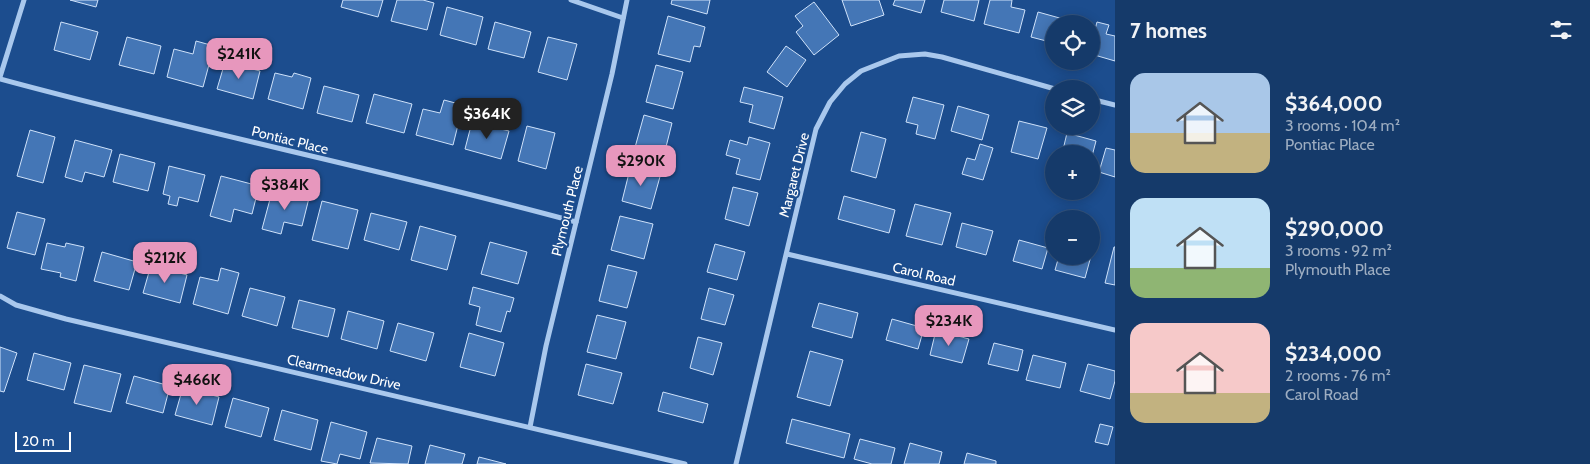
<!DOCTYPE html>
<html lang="en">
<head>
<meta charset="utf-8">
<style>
  :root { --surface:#153a6a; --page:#1e4170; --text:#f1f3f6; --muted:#9dadc1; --line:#34547e; --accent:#e797bd }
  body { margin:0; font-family:Cabin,sans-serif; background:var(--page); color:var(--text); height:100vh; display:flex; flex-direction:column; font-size:19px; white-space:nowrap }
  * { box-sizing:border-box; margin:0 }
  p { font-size:16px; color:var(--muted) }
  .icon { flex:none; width:28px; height:28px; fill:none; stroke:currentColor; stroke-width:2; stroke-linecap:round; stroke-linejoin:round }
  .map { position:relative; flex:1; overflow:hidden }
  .drawer { display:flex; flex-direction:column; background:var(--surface); width:475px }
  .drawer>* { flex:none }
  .buttons { position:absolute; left:1045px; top:15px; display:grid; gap:10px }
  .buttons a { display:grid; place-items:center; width:55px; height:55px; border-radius:50%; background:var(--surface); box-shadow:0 2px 12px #0003,0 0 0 1px var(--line); font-size:25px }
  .scale { position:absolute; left:15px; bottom:12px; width:56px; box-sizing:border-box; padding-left:5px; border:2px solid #fff; border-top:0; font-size:14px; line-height:18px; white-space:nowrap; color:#fff; -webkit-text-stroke:4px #1c4d8e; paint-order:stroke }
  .price { position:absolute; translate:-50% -42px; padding:0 11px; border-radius:10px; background:var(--accent); color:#111; font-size:16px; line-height:32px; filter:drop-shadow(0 1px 2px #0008) }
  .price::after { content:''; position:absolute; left:50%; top:30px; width:15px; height:11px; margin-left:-8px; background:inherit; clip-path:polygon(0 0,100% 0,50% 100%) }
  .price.selected { background:#222; color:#fff }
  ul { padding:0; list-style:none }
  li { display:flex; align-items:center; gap:15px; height:125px; padding:0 15px }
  li span { display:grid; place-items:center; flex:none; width:140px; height:100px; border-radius:15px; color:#555 }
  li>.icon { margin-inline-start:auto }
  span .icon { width:60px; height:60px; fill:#fffc; stroke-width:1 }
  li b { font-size:21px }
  h2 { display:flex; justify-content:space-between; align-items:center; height:60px; padding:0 15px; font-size:21px }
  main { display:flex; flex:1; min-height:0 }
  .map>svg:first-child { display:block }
</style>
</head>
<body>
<main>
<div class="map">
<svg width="1115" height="464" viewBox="0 0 1115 464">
  <rect width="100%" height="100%" fill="#1c4d8e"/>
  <!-- building -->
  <g fill="#4476b6" stroke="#cfe2fa">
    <path d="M70 0H98L96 7Z"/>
    <path d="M343 0H383L378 17 341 7Z"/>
    <path d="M397 0H423L434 3 427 30 391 21Z"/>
    <path d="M672 0H710L707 14 671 4Z"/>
    <path d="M842 0H879L884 15 851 26Z"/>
    <path d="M895 0H925L921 13 893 5Z"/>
    <path d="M944 0H979L974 21 941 12Z"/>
    <path d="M990 0H1012L1011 7 1025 10 1019 33 984 24Z"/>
    <path d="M814 2 839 35 814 55 796 32 803 26 795 16Z"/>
    <path d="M447 7 483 17 476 45 440 35Z"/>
    <path d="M1038 12 1074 22V24H1054V43L1031 37Z"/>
    <path d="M668 16 705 27 700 47 694 46 690 62 658 54Z"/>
    <path d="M61 22 98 32 90 60 54 50Z"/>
    <path d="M495 22 531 32 524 58 488 49Z"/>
    <path d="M1097 22 1109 25 1106 34 1115 36V61L1091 54V44Z"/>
    <path d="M127 37 161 46 154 74 119 65Z"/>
    <path d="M548 37 577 44 567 80 538 72Z"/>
    <path d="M196 41 214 46 203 87 167 77 174 49 193 54Z"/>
    <path d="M786 46 806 60 787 87 767 72Z"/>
    <path d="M225 62 260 71 253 99 217 89Z"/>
    <path d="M656 65 683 72 673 109 646 102Z"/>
    <path d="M275 73 292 77 294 73 311 78 303 109 268 99Z"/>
    <path d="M324 86 359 95 352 122 317 113Z"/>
    <path d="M744 87 783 97 774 129 749 122 753 105 740 102Z"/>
    <path d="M374 94 412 104 404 133 366 123Z"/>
    <path d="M913 97 944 105 935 139 916 134 918 125 906 122Z"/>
    <path d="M444 100 463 105 453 145 416 135 423 109 440 113Z"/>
    <path d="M958 106 989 115 982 140 951 131Z"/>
    <path d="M644 115 672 123 663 159 634 151Z"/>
    <path d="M1019 121 1047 128 1038 159 1011 152Z"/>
    <path d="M472 122 509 131 501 159 465 149Z"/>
    <path d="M527 126 555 133 546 169 518 161Z"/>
    <path d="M30 130 55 137 43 183 17 176Z"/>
    <path d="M861 132 886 139 876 178 851 171Z"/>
    <path d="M1067 133 1096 141 1091 160V154H1062Z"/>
    <path d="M749 137 770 143 760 180 736 174 740 159 726 155 730 140 747 145Z"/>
    <path d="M75 140 112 150 104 177 85 172 82 182 65 177Z"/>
    <path d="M980 144 993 148 983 180 962 174 967 158 975 160Z"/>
    <path d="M1106 148 1115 150V177L1099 172Z"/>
    <path d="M120 154 155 163 148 191 113 182Z"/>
    <path d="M631 165 661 173 651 209 622 201Z"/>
    <path d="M169 166 205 175 198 202 179 197 177 206 168 204 170 196 163 194Z"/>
    <path d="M221 176 259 186 252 214 234 209 231 222 210 216Z"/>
    <path d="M733 187 758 193 749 226 725 219Z"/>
    <path d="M273 188 309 198 302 226 284 222 281 234 262 229Z"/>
    <path d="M844 196 895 210 889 233 838 219Z"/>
    <path d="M322 201 358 210 348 249 312 240Z"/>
    <path d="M915 204 951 213 942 245 906 236Z"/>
    <path d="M17 212 45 219 35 255 7 248Z"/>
    <path d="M371 213 407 222 399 250 364 240Z"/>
    <path d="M620 216 653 224 644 259 611 250Z"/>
    <path d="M962 223 993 231 986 255 956 247Z"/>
    <path d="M420 226 456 236 447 270 411 260Z"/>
    <path d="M1019 240 1048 248 1042 269 1013 261Z"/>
    <path d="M490 242 527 252 518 284 481 274Z"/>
    <path d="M47 243 65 247 66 243 84 247 76 281 60 277 61 273 41 269Z"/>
    <path d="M715 244 745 252 737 280 707 272Z"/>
    <path d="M1114 247H1115V285L1105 283Z"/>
    <path d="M102 252 137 262 129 290 94 281Z"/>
    <path d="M1059 256H1091L1085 278 1055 270Z"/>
    <path d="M151 265 187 275 180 303 143 293Z"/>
    <path d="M608 265 637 272 627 308 599 301Z"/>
    <path d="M221 268 239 273 228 314 193 304 200 277 218 281Z"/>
    <path d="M473 287 514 298 510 312 507 311 501 332 476 325 480 307 469 304Z"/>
    <path d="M250 288 285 297 277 326 242 316Z"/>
    <path d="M709 288 734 295 725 325 701 319Z"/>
    <path d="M299 300 335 309 328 337 292 328Z"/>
    <path d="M819 303 858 313 852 338 812 327Z"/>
    <path d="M348 311 384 321 377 349 341 339Z"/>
    <path d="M597 315 626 322 616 359 587 352Z"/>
    <path d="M892 319 924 328 918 349 886 340Z"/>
    <path d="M398 323 434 333 426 361 390 351Z"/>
    <path d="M936 330 969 339 962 363 930 355Z"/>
    <path d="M469 333 504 343 495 376 460 367Z"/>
    <path d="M698 337 722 343 713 375 690 368Z"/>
    <path d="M994 343 1023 350 1018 371 988 364Z"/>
    <path d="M0 347 17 353 4 392 0 391Z"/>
    <path d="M810 351 843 360 830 406 797 397Z"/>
    <path d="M34 353 71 363 64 390 27 380Z"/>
    <path d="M1033 355 1066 363 1060 388 1026 380Z"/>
    <path d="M586 364 622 373 613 404 578 395Z"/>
    <path d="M1088 364 1115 371V381L1110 399 1080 391Z"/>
    <path d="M84 365 121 374 111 412 74 403Z"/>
    <path d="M134 376 170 386 163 413 126 403Z"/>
    <path d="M183 387 219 397 212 425 175 415Z"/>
    <path d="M663 392 708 404 703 423 658 411Z"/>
    <path d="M233 398 269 408 261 437 225 427Z"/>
    <path d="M282 410 318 420 311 450 274 440Z"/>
    <path d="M792 419 850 434 844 458 786 443Z"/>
    <path d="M331 422 367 432 360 459 340 454 337 464 321 461Z"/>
    <path d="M1100 424 1113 427 1108 445 1095 442Z"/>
    <path d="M377 438 412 446 408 464 370 463Z"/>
    <path d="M860 439 895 448 891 464H872L854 459Z"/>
    <path d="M910 443 942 452 939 464H904Z"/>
    <path d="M430 445 465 454 462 464H425Z"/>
    <path d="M967 453 996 461V464H964Z"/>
    <path d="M479 457 506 464H477Z"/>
  </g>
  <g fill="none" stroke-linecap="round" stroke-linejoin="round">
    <!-- minor -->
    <g stroke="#a9c8ed" stroke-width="5">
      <path d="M571 0 623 18"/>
      <path d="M0 77 24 0"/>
      <path d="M0 79C191 131 385 170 576 222"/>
      <path d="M1091 99 1115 105"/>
      <path d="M787 254 1115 330"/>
      <path d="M0 296 16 305 66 319 685 464"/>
      <path d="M530 427 546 346 612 74 627 0"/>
      <path d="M736 464 816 129 830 102 845 84 861 71 899 56 925 54 942 57 1055 89"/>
    </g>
  </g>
  <g text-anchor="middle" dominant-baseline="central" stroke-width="4" stroke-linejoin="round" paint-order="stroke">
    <!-- street labels -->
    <g font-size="14" fill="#fff" stroke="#1c4d8e">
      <text transform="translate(290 140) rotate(14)">Pontiac Place</text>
      <text transform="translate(794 175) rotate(-76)">Margaret Drive</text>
      <text transform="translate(567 211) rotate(-76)">Plymouth Place</text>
      <text transform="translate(924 274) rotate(13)">Carol Road</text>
      <text transform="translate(344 372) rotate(13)">Clearmeadow Drive</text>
    </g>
  </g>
</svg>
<div class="buttons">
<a><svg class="icon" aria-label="locate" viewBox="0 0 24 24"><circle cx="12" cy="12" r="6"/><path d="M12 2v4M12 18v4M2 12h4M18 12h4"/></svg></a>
<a><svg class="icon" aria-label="layers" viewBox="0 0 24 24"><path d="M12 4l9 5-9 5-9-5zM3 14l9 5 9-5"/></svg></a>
<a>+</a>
<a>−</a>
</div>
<div class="scale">20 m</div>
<b class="price" style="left:239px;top:80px">$241K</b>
<b class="price selected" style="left:487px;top:140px">$364K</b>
<b class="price" style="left:641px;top:187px">$290K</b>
<b class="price" style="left:285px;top:211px">$384K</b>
<b class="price" style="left:165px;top:284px">$212K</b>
<b class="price" style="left:949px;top:347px">$234K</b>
<b class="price" style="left:197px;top:406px">$466K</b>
</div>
<section class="drawer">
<h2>7 homes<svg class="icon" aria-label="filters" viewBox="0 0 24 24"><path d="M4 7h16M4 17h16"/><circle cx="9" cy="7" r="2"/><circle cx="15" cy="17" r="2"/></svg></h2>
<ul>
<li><span style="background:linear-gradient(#a9c7e8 60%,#c2b280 0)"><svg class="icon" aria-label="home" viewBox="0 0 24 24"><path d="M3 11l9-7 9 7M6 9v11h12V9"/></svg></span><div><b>$364,000</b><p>3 rooms · 104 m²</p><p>Pontiac Place</p></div></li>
<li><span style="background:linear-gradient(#bfe0f5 70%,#8fb573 0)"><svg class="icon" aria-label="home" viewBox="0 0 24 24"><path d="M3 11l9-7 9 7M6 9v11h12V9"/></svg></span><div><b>$290,000</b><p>3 rooms · 92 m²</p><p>Plymouth Place</p></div></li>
<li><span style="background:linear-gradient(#f6c9c9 70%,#c2b280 0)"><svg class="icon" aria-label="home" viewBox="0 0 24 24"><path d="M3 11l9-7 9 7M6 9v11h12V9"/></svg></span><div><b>$234,000</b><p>2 rooms · 76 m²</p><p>Carol Road</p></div></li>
</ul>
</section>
</main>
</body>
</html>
